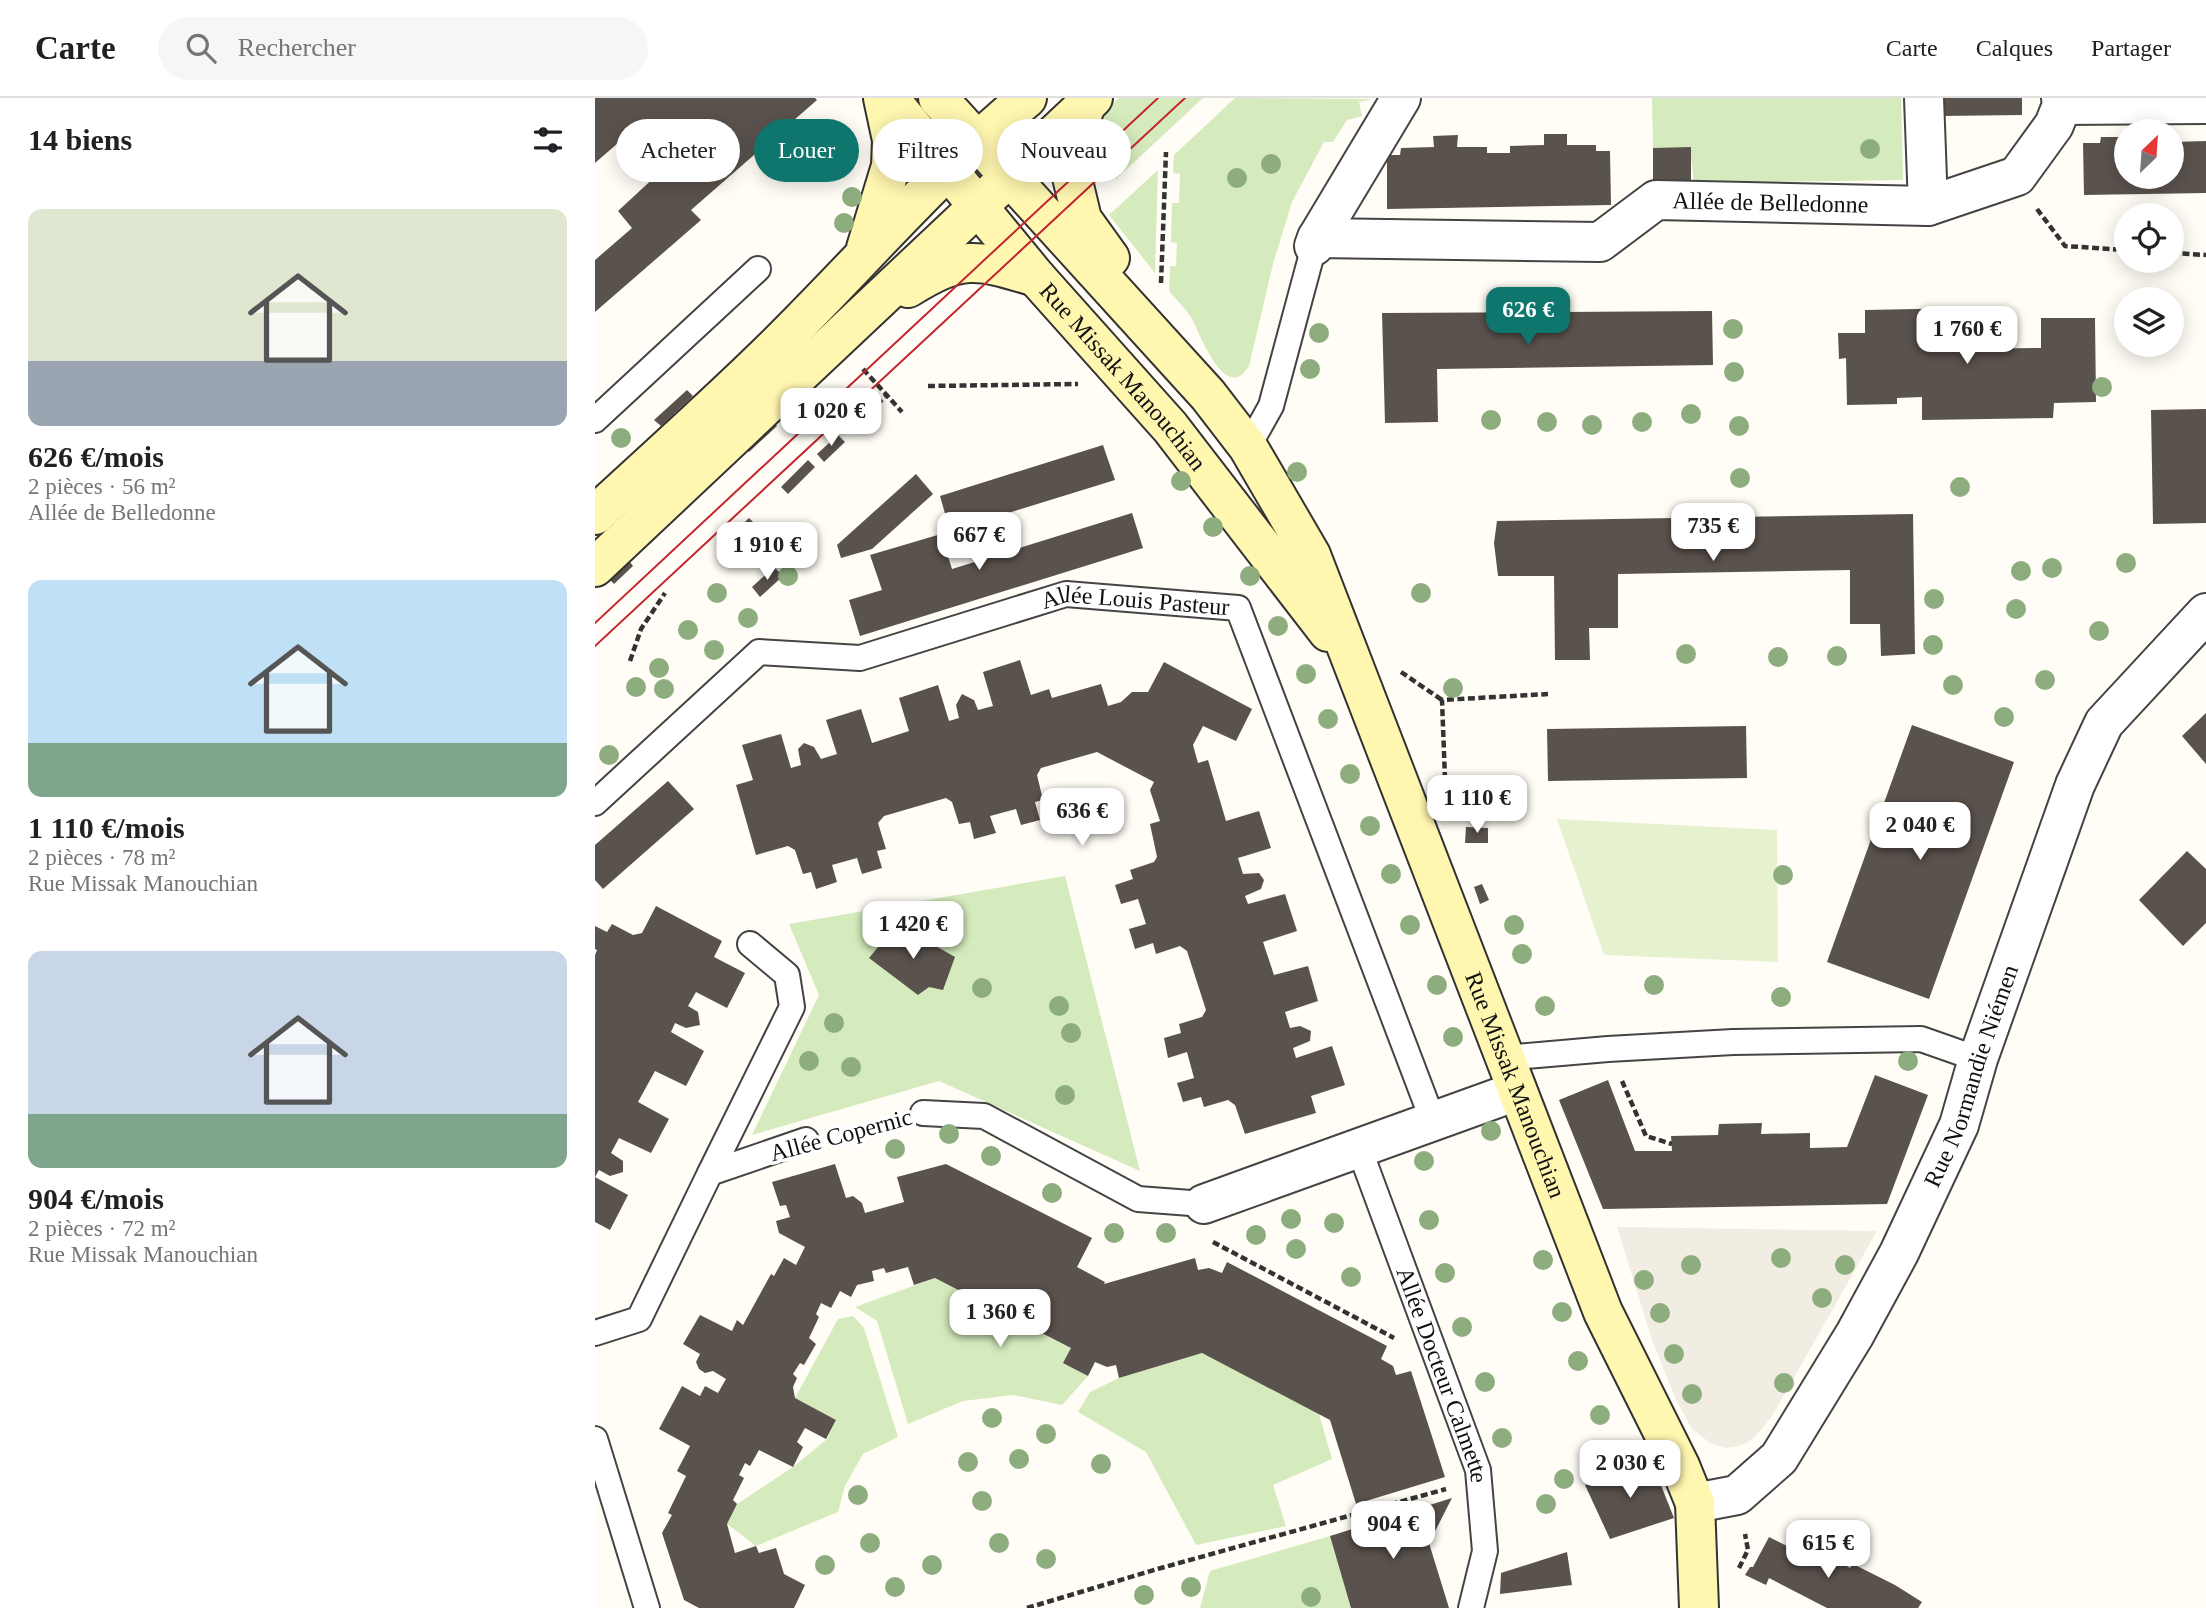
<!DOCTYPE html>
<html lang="fr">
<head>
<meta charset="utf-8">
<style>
  :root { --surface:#fff; --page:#f6f6f6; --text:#202124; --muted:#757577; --line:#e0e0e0; --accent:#0f766e }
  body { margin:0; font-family:Georgia,serif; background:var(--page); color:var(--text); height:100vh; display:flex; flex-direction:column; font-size:26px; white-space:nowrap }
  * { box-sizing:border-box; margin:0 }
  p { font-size:23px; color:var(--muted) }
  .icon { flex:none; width:38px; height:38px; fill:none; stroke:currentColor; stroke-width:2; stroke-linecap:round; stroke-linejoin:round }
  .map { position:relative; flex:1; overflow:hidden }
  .panel { display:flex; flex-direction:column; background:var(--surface); width:595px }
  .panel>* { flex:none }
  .hud { position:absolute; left:21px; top:21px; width:665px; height:63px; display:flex; gap:14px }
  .needle { width:46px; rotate:25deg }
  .fabs { position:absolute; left:1519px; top:21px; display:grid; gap:14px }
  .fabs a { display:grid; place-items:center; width:70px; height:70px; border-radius:50%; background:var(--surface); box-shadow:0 4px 18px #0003; font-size:35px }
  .price { position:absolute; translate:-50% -60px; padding:0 16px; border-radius:14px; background:#fff; color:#222; font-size:23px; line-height:46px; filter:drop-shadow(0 2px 4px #0008) }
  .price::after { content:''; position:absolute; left:50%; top:42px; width:21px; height:16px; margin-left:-10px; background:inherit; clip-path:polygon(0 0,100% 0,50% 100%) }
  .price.current { background:var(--accent); color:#fff }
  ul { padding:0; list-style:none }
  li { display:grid; align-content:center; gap:14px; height:371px; padding:0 28px }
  li span { display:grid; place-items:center; height:217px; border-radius:14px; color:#555 }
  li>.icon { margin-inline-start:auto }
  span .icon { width:126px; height:126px; fill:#fffc; stroke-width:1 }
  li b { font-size:30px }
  h2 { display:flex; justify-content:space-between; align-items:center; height:84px; padding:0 28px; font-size:30px }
  .pill { padding:0 24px; border-radius:32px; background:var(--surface); box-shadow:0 4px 18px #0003; font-size:24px; line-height:63px }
  .pill.current { background:var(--accent); color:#fff }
  header { display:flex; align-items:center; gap:42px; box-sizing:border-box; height:98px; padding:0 35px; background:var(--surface); border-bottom:2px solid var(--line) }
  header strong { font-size:33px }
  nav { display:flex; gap:38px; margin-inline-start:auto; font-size:24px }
  .search { width:490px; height:63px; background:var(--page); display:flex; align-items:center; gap:18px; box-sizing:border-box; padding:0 24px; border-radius:38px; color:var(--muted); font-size:26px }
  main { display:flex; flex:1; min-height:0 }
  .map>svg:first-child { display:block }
</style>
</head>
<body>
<header>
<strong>Carte</strong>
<div class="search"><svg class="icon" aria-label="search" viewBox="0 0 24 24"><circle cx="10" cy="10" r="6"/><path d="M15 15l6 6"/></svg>Rechercher</div>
<nav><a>Carte</a><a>Calques</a><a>Partager</a></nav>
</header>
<main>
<section class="panel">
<h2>14 biens<svg class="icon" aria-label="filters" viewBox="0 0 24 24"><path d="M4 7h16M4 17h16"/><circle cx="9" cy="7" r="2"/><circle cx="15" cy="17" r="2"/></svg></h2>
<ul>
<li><span style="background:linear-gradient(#dfe7d0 70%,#9aa5b1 0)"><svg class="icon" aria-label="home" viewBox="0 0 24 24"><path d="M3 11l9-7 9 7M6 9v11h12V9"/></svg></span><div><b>626 €/mois</b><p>2 pièces · 56 m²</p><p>Allée de Belledonne</p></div></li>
<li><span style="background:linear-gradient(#bfe0f5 75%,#7fa58c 0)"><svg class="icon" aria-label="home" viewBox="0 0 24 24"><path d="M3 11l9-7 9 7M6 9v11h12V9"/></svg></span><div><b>1 110 €/mois</b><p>2 pièces · 78 m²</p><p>Rue Missak Manouchian</p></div></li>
<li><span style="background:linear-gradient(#c9d6e8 75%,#7fa58c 0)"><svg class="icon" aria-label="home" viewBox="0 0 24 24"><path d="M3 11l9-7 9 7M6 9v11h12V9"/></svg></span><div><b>904 €/mois</b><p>2 pièces · 72 m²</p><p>Rue Missak Manouchian</p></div></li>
</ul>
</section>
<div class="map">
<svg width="1611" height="1510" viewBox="0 0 1611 1510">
  <rect width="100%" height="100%" fill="#fffdf5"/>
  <!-- green -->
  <g fill="#d5ebbd">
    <path d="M524 0H608L521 81 491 47 509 15Z"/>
    <path d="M640 0 777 1 764 4 767 18 752 22 738 44H729L697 104 678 166 654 268C630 308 604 233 596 219 590 210 581 201 574 193L575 168H581L582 145 576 144 577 105H584L585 76 578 75 579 57Z"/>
    <path d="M1057 0H1306L1308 82 1099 85 1095 50H1058Z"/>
    <path d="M563 72 560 175 514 117Z"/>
    <path d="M470 778 545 1073 344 983 157 1037 224 897 194 826Z"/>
    <path d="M340 1180 476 1250 469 1265 493 1278 467 1307 418 1297 368 1303 313 1326 282 1223 260 1209Z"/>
    <path d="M258 1218 269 1230 303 1339 268 1356 250 1388 243 1414 161 1448 132 1426 142 1406 198 1369 232 1341 241 1322 200 1300 243 1221Z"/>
    <path d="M607 1255 724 1316 737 1361 678 1387 691 1428 601 1447 551 1354 483 1314 495 1294 524 1280Z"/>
    <path d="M735 1438 756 1510H605L615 1473Z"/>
  </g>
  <!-- pitch -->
  <path fill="#e6f2cf" d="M962 721 1182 732 1183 864 1009 857Z"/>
  <!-- plaza -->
  <path fill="#f1ede2" d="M1022 1129 1282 1133 1176 1320 1158 1341 1145 1348 1131 1350 1115 1345 1097 1331 1081 1302 1057 1242Z"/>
  <!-- building -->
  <g fill="#5a524d">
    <path d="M0 0H220L222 2 96 112 106 122 0 214V162L37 130 23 113 64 75 30 39 0 65Z"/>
    <path d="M1346 0H1427V17L1346 18Z"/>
    <path d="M949 36H972V47H1001V53H1015L1016 107 792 111V57H805L806 50 839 49 838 38 863 37 862 49H892V55H915V48L949 47Z"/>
    <path d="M1506 39H1531V79H1577V44L1611 43V95L1489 97 1488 45H1505Z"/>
    <path d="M1096 49V86L1058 87V50Z"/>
    <path d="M1371 210V251L1446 250V220H1500L1501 304 1459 305 1458 320 1327 322V299L1302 300V306L1252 307 1251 260 1244 261 1243 235H1270V212Z"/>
    <path d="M1117 213 1118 267 842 271 843 324 790 325 787 215Z"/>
    <path d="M92 292 98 298 66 328 59 322Z"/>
    <path d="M1611 311V425L1558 426 1556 312Z"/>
    <path d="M175 321 182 328 154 354 147 346Z"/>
    <path d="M243 337 250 344 229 364 222 356Z"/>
    <path d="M508 347 520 382 355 433 345 398Z"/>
    <path d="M213 362 220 369 193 396 186 389Z"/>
    <path d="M321 376 338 396 277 451 246 460 242 447Z"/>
    <path d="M537 415 548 450 265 538 254 502 287 492 275 457 346 436 357 471Z"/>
    <path d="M1318 416 1320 556 1286 558 1285 526H1255V472L1023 476V530H994L995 562H960L959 478H903L899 445 902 423Z"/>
    <path d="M154 420 161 427 139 448 133 441Z"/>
    <path d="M32 460 38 468 19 486 12 479Z"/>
    <path d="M179 469 188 478 165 499 157 489Z"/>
    <path d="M425 562 436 597 454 591 457 600 506 586 513 608 526 604 537 594H553L569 564 657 611 641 643 608 628 598 647 603 665 613 662 631 723 664 713 676 750 643 760 648 776 664 775 669 782 666 791 650 798 653 806 690 796 702 833 668 844 679 877 713 868 723 903 690 914 695 930 705 928 716 933 715 943 698 950 701 960 737 948 750 987 716 998 721 1015 650 1036 640 1007 633 1002 609 1009 606 999 588 1004 582 985 599 980 592 954 573 960 569 940 586 935 584 926 607 919 611 912 592 853 585 848 561 856 558 845 540 851 534 831 551 826 543 801 526 806 520 787 538 781 535 772 559 764 562 759 555 726 565 723 555 692 559 684 502 654 446 670 442 677 448 702 440 704 445 722 426 727 421 711 395 718 401 735 379 741 375 724 364 726 357 704 351 700 289 718 283 725 291 751 282 753 287 770 267 776 262 760 237 767 242 784 221 791 216 774 208 776 200 752 193 748 161 757 141 687 158 682 147 647 186 636 196 670 206 667 203 651 209 645 219 649 226 661 242 656 231 622 266 611 277 645 314 633 304 600 343 587 354 623 364 620 361 607 367 596 379 602 383 612 398 608 388 574Z"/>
    <path d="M1611 615V666L1587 638Z"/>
    <path d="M1317 627 1419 664 1334 901 1232 864Z"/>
    <path d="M1151 628 1152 680 953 683 952 631Z"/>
    <path d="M73 683 99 711 8 791 0 782V747Z"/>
    <path d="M871 729 893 730V745H870Z"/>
    <path d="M1592 753 1611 771V825L1588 848 1544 802Z"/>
    <path d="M887 786 894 802 885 806 879 789Z"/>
    <path d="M61 808 127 843 119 859 150 875 132 910 101 894 93 908 103 914 105 927 91 930 80 925 76 934 109 953 91 988 60 973 43 1004 74 1021 56 1055 24 1040 16 1055 28 1063V1074L15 1078 4 1072 0 1079V857L2 852 0 851V828L12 834 17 826 38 837 47 835Z"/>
    <path d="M302 826 360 859 348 892 334 889 323 897 274 860Z"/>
    <path d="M1280 977 1333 997 1292 1106 1008 1111 964 1002 1013 982 1040 1053H1077L1076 1038 1123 1037 1124 1026 1167 1025 1166 1036 1215 1035V1050L1252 1049Z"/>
    <path d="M240 1066 251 1100 258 1098 267 1105 270 1115 309 1104 302 1079 351 1066 497 1140 482 1169 510 1184 509 1186 600 1160 603 1172 614 1170 627 1175 632 1164 792 1248 786 1261 798 1268 801 1277 816 1273 850 1379 761 1406 735 1322 607 1255 524 1280 521 1267 512 1269 500 1264 493 1278 468 1265 476 1250 340 1180 319 1187 313 1169 291 1175 289 1170 277 1173 279 1183 262 1187 256 1199 245 1193 236 1210 226 1205 221 1216 224 1219 214 1240 221 1246 209 1267 205 1265 198 1276 202 1280 198 1289 200 1300 241 1322 231 1341 210 1330 202 1344 208 1349 198 1369 164 1352 155 1368 150 1365 144 1377 149 1380 138 1402 142 1406 132 1426 140 1455 161 1448 164 1455 181 1450 189 1476 210 1487 199 1510H104L89 1502 67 1435 77 1417 73 1415 91 1378 82 1373 95 1348 64 1331 87 1288 105 1298 110 1288 123 1295 131 1281 118 1273 110 1275 104 1271 101 1264 105 1256 88 1246 105 1217 137 1233 142 1222 148 1227 176 1176 179 1178 189 1160 201 1167 210 1149 184 1135 181 1123 195 1119 191 1107 185 1108 177 1084Z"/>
    <path d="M0 1079 33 1097 15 1132 0 1124Z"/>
    <path d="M1056 1362 1079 1420 1015 1441 990 1387Z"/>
    <path d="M857 1400 834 1445 854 1510H756L735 1438Z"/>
    <path d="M1174 1439 1229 1467 1235 1457 1255 1470 1258 1466 1300 1487 1327 1504 1323 1510H1232L1174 1480 1171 1487 1150 1477 1155 1469H1158Z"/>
    <path d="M972 1454 977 1487 905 1496 906 1475Z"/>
  </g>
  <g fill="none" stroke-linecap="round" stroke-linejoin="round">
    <defs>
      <g id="lane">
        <path d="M0 322 163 171"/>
        <path d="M653 349 676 308 719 148"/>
        <path id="s1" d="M0 705 164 554 265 560 471 496 643 510 838 1023"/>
        <path d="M909 960 1013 951 1138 944 1326 941 1383 961"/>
        <path d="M328 1015 389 1018 543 1101 609 1106"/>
        <path id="s2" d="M764 1050 883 1372 890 1453 876 1510"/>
        <path d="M115 1075 197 909 192 877 155 846"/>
        <path d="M0 1235 44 1221 115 1075 211 1042"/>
        <path d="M0 1341 52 1510"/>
      </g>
      <g id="street">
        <path d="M1329 0 1333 108"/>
        <path d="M1467 7 1611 6"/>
        <path d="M722 140 806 0"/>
        <path id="s3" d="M719 148 722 140 1005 144 1061 102 1333 108 1422 78 1459 27 1467 7 1466 0"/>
        <path d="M609 1106 922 993"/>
        <path id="s4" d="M1100 1405 1142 1397 1184 1360 1260 1236 1304 1155 1364 1027 1383 961 1480 687 1509 625 1611 515"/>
      </g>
      <g id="secondary">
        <path id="s5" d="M294 0 441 179 575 329 733 534"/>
        <path id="s6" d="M343 0 613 297 653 349 716 457 1008 1214 1085 1368 1100 1405 1104 1510"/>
        <path d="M490 9 476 53 477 79 487 121 515 160"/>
        <path d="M271 150 296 68 297 42 288 0"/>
        <path d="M313 190C368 156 381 161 441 179"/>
        <path d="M0 417C58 363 118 310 175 254 261 170 339 77 432 0"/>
        <path d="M0 469 498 0"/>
      </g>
    </defs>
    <!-- lane casing -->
    <use href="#lane" stroke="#444" stroke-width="28"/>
    <!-- street casing -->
    <use href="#street" stroke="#444" stroke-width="42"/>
    <!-- secondary casing -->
    <use href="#secondary" stroke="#333" stroke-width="42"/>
    <!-- path -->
    <g stroke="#333" stroke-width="4.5" stroke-dasharray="7 3.5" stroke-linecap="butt">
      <path d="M1442 111 1470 148 1531 152"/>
      <path d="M1577 155 1611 157"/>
      <path d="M566 185 571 54"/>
      <path d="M268 271 307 314"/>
      <path d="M333 288 483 286"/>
      <path d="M246 328 280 308 291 298"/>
      <path d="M35 563 46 531 70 495"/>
      <path d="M806 574 847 602"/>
      <path d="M849 681 931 694"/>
      <path d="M850 681 847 602 953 596"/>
      <path d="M1027 983 1051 1038 1077 1046"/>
      <path d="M242 1035 299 1022"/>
      <path d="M618 1144 799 1240"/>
      <path d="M1144 1470 1153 1452 1150 1436"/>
      <path d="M432 1510 566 1470 851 1391"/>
    </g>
    <!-- lane -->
    <use href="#lane" stroke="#fff" stroke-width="24"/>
    <!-- street -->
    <use href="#street" stroke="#fff" stroke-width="38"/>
    <!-- secondary -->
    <use href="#secondary" stroke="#fff6b0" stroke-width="38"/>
    <!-- tram -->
    <g stroke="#c4262e" stroke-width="2">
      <path d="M0 525 563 0"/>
      <path d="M0 548 590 0"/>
    </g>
  </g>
  <!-- trees -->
  <g fill="#8dad7f">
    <circle cx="1275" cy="51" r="10"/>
    <circle cx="676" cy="66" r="10"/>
    <circle cx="642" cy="80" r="10"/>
    <circle cx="257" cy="99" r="10"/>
    <circle cx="249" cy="125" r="10"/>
    <circle cx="1138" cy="231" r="10"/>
    <circle cx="724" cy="235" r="10"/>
    <circle cx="715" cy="271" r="10"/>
    <circle cx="1139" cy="274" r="10"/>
    <circle cx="1507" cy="289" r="10"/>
    <circle cx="1096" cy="316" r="10"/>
    <circle cx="896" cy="322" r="10"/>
    <circle cx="952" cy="324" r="10"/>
    <circle cx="1047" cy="324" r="10"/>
    <circle cx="997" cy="327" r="10"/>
    <circle cx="1144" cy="328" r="10"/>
    <circle cx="26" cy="340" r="10"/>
    <circle cx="702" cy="374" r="10"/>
    <circle cx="1145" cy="380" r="10"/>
    <circle cx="586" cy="383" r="10"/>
    <circle cx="1365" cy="389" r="10"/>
    <circle cx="618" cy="429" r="10"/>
    <circle cx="1531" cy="465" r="10"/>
    <circle cx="1457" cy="470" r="10"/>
    <circle cx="1426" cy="473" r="10"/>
    <circle cx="193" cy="478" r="10"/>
    <circle cx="655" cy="478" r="10"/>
    <circle cx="122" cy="495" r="10"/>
    <circle cx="826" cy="495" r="10"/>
    <circle cx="1339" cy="501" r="10"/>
    <circle cx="1421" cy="511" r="10"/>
    <circle cx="153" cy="520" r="10"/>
    <circle cx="683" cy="528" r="10"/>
    <circle cx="93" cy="532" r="10"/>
    <circle cx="1504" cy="533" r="10"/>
    <circle cx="1338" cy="547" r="10"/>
    <circle cx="119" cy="552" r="10"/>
    <circle cx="1091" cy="556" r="10"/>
    <circle cx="1242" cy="558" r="10"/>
    <circle cx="1183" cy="559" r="10"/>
    <circle cx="64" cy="570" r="10"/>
    <circle cx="711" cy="576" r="10"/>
    <circle cx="1450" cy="582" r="10"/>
    <circle cx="1358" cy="587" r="10"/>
    <circle cx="41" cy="589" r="10"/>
    <circle cx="858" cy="590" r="10"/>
    <circle cx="69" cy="591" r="10"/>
    <circle cx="1409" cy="619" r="10"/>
    <circle cx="733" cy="621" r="10"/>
    <circle cx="14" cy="657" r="10"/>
    <circle cx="755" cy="676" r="10"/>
    <circle cx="775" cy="728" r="10"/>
    <circle cx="796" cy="776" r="10"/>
    <circle cx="1188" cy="777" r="10"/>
    <circle cx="815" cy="827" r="10"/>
    <circle cx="919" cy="827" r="10"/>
    <circle cx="351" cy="834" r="10"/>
    <circle cx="927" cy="856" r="10"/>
    <circle cx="842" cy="887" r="10"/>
    <circle cx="1059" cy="887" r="10"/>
    <circle cx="387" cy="890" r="10"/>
    <circle cx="1186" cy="899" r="10"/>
    <circle cx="464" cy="908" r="10"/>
    <circle cx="950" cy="908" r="10"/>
    <circle cx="239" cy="925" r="10"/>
    <circle cx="476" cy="935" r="10"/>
    <circle cx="858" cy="939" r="10"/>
    <circle cx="214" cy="963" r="10"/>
    <circle cx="1313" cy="963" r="10"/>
    <circle cx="256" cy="969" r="10"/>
    <circle cx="470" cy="997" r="10"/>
    <circle cx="896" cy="1033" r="10"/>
    <circle cx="354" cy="1036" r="10"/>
    <circle cx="300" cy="1051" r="10"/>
    <circle cx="396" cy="1058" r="10"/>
    <circle cx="829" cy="1063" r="10"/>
    <circle cx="457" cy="1095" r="10"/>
    <circle cx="696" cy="1121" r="10"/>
    <circle cx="834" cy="1122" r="10"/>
    <circle cx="739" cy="1125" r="10"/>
    <circle cx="519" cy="1135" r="10"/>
    <circle cx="571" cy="1135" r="10"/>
    <circle cx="661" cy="1137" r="10"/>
    <circle cx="701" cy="1151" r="10"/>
    <circle cx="1186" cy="1160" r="10"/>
    <circle cx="948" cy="1162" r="10"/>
    <circle cx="1096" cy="1167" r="10"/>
    <circle cx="1250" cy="1167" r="10"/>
    <circle cx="850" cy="1175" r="10"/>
    <circle cx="756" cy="1179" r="10"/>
    <circle cx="1049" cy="1182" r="10"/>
    <circle cx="1227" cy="1200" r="10"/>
    <circle cx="967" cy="1214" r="10"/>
    <circle cx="1065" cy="1215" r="10"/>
    <circle cx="867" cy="1229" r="10"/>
    <circle cx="1079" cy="1256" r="10"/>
    <circle cx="983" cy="1263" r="10"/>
    <circle cx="890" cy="1284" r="10"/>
    <circle cx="1189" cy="1285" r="10"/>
    <circle cx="1097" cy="1296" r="10"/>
    <circle cx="1005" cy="1317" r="10"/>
    <circle cx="397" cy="1320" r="10"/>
    <circle cx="451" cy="1336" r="10"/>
    <circle cx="907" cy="1340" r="10"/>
    <circle cx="424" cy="1361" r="10"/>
    <circle cx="373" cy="1364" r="10"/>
    <circle cx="506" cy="1366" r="10"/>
    <circle cx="969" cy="1381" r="10"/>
    <circle cx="263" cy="1397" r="10"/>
    <circle cx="387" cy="1403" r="10"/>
    <circle cx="951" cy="1406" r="10"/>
    <circle cx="275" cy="1445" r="10"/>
    <circle cx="404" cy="1445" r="10"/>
    <circle cx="451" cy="1461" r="10"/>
    <circle cx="230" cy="1467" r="10"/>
    <circle cx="337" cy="1467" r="10"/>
    <circle cx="300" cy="1489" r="10"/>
    <circle cx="596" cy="1489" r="10"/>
    <circle cx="549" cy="1497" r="10"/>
    <circle cx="716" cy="1499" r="10"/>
  </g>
  <g text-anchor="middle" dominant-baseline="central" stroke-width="7" stroke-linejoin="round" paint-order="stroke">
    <!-- street labels -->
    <g font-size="24" fill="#111" stroke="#fff">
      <text stroke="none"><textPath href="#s3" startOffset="476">Allée de Belledonne</textPath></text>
      <text stroke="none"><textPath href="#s5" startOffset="364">Rue Missak Manouchian</textPath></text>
      <text stroke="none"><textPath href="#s1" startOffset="609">Allée Louis Pasteur</textPath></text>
      <text stroke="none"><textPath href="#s4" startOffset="528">Rue Normandie Niémen</textPath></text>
      <text stroke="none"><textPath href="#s6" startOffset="1160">Rue Missak Manouchian</textPath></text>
      <text transform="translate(246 1037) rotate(-15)">Allée Copernic</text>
      <text stroke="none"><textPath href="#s2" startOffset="242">Allée Docteur Calmette</textPath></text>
    </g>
  </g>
</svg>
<div class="fabs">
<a><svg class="needle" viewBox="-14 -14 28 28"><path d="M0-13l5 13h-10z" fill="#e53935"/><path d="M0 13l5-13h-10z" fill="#757577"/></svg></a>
<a><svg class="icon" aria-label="locate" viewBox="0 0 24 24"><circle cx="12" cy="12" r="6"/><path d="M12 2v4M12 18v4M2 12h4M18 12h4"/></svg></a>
<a><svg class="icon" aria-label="layers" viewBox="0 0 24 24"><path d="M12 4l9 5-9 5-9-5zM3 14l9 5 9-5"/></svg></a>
</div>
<b class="price current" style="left:933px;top:249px">626 €</b>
<b class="price" style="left:1372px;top:268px">1 760 €</b>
<b class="price" style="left:236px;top:350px">1 020 €</b>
<b class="price" style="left:1118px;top:465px">735 €</b>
<b class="price" style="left:384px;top:474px">667 €</b>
<b class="price" style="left:172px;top:484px">1 910 €</b>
<b class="price" style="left:882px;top:737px">1 110 €</b>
<b class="price" style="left:487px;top:750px">636 €</b>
<b class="price" style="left:1325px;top:764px">2 040 €</b>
<b class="price" style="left:318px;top:863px">1 420 €</b>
<b class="price" style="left:405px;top:1251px">1 360 €</b>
<b class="price" style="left:1035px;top:1402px">2 030 €</b>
<b class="price" style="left:798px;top:1463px">904 €</b>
<b class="price" style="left:1233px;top:1482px">615 €</b>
<div class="hud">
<a class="pill">Acheter</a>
<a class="pill current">Louer</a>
<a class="pill">Filtres</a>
<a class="pill">Nouveau</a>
</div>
</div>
</main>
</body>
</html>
